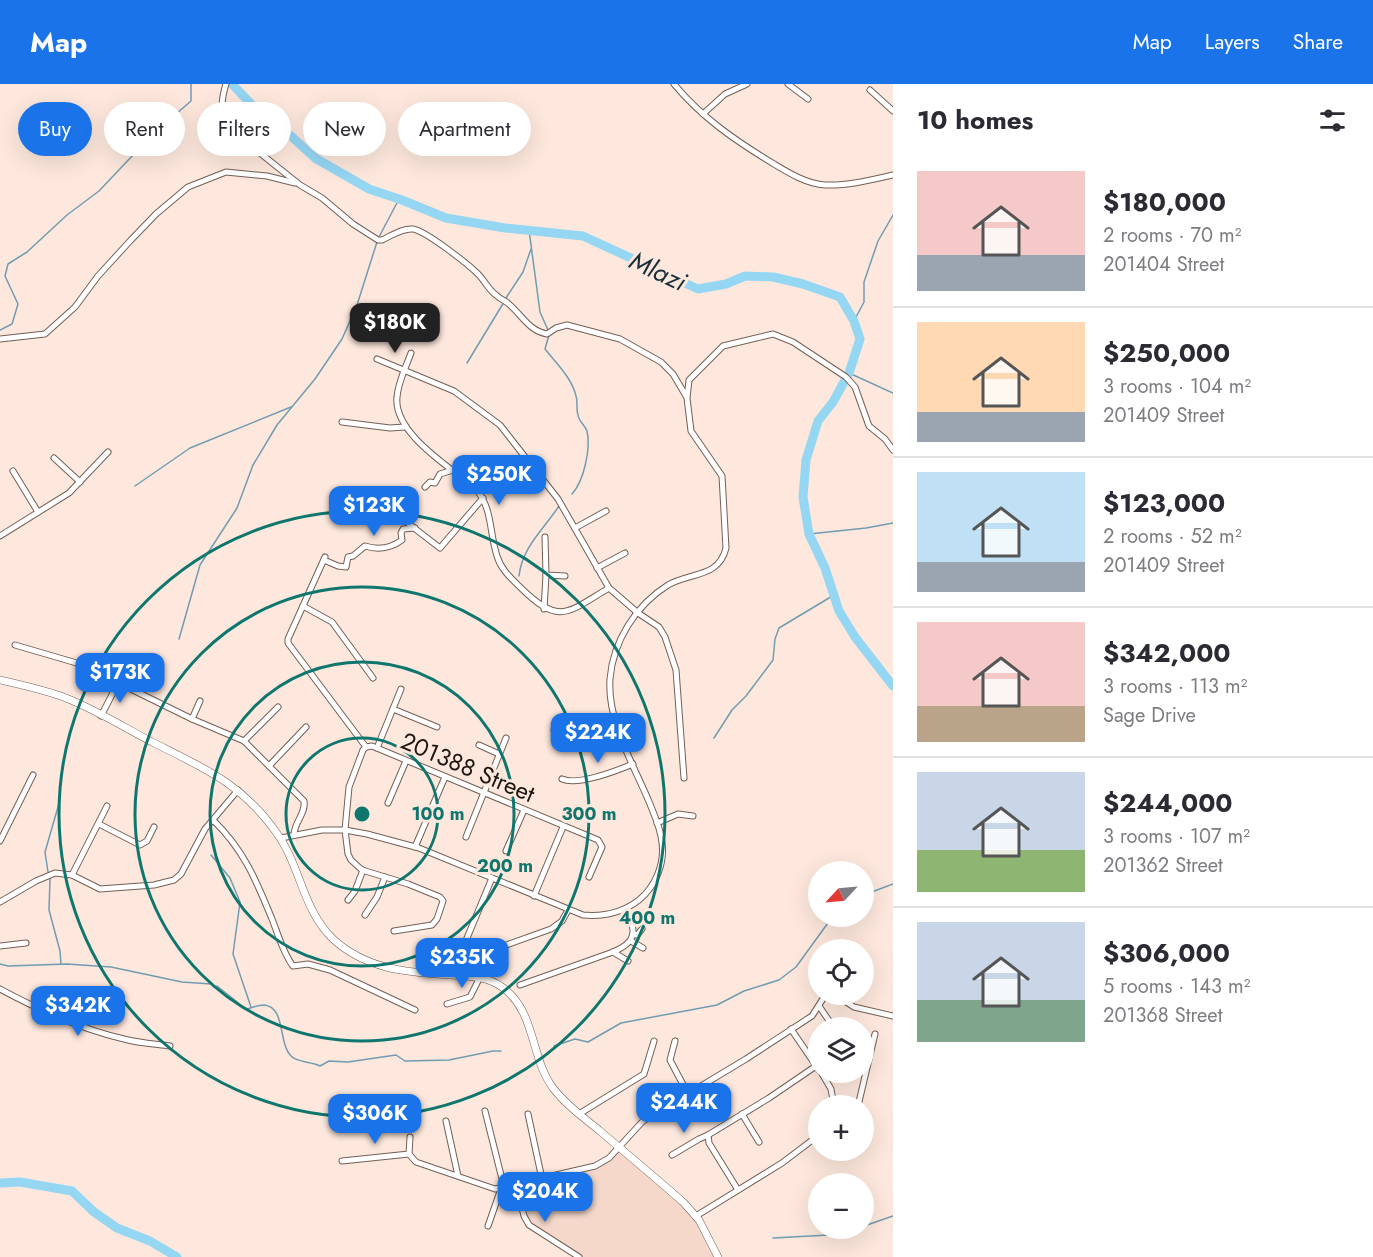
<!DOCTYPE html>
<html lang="en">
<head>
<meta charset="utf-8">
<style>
  :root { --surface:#fff; --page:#f2f2f3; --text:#2b2b33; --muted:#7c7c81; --line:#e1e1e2; --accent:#1a73e8 }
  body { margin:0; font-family:Jost,sans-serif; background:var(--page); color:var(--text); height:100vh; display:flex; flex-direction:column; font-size:22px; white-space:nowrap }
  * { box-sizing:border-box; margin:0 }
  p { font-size:20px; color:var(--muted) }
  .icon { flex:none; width:33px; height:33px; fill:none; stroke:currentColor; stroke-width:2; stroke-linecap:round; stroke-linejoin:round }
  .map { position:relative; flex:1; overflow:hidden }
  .drawer { display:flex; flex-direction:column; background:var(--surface); width:480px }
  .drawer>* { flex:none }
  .hud { position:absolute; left:18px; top:18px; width:570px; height:54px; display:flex; gap:12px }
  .needle { width:39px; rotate:244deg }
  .tools { position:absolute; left:808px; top:777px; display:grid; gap:12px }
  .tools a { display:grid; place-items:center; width:66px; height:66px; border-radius:50%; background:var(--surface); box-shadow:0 6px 24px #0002; font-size:30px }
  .price { position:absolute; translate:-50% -51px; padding:0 14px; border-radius:12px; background:var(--accent); color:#fff; font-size:20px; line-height:39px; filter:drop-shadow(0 2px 3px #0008) }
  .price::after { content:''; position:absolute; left:50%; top:36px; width:18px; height:14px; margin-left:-9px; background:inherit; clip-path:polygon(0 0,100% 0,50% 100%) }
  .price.active { background:#222; color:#fff }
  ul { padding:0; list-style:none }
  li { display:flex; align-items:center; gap:18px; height:150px; padding:0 24px }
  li+li { border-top:2px solid var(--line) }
  li span { display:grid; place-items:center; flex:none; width:168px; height:120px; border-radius:0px; color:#555 }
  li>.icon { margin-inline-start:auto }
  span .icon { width:72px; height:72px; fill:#fffc; stroke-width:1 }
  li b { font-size:26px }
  h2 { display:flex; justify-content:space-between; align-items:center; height:72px; padding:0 24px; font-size:26px }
  .pill { padding:0 21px; border-radius:27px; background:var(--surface); box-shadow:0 6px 24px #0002; font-size:21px; line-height:54px }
  .pill.active { background:var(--accent); color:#fff }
  header { display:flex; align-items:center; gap:36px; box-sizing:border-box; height:84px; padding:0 30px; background:var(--accent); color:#fff }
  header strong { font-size:28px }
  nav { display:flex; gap:33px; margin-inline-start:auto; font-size:21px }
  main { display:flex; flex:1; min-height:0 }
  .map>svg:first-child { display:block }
</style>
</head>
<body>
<header>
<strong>Map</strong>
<nav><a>Map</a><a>Layers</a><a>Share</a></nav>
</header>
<main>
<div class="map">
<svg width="893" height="1173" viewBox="0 0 893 1173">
  <rect width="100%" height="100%" fill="#fee8dd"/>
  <!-- built -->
  <path fill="#f5d8ca" d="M619 1063 692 1128 714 1173H579L529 1141 516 1101 595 1083Z"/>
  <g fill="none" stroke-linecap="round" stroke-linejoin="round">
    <!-- stream -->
    <g stroke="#719cb0" stroke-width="1.5">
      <path d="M529 146 540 228 548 246"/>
      <path d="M379 153 399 115"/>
      <path d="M506 214 523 188 531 165"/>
      <path d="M854 237 864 218V198L878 157 893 131"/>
      <path d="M0 246 12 240 18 220 5 192 8 180 27 168 67 131 99 107 153 50 191 17V0"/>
      <path d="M549 251 545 265C556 279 572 294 576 312 578 318 576 325 578 331 579 338 585 341 587 347 591 364 584 397 572 410"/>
      <path d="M467 279 504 218"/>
      <path d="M849 289 893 309"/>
      <path d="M135 402 190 364 291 323"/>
      <path d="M809 450 866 444 893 439"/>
      <path d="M519 492C522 463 544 445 559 422"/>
      <path d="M179 555 200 481 237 424 253 381 277 341 315 295 342 255 357 221 377 158"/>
      <path d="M714 654 732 626 746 612 773 576 775 555 779 544 834 511"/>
      <path d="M211 771 230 794 240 818 233 870 251 923"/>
      <path d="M48 788 45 768 60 716"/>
      <path d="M50 795 49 826 60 867 61 880"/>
      <path d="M864 811 893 800"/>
      <path d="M0 880 8 882 67 880 111 883 182 898 211 900"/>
      <path d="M217 902 246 925C252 924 257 921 264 921 286 923 278 959 291 972 298 979 311 977 320 982L329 977 348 978 396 971 405 977 449 976 493 967H501"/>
      <path d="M554 962 575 955 588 958 621 939 717 921 744 907 779 896 796 883 833 832"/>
      <path d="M864 1142 893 1132"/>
      <path d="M773 1154 829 1151 854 1144"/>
    </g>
    <!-- river -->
    <g stroke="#95d6f3" stroke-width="9">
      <path d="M232 0 266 36 291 52 315 74 369 105 402 116 446 134 505 144 583 152 698 205 726 200 745 192 773 193 803 200 840 213 854 237 860 255 849 289 833 318 818 337 806 376 803 413 809 450 825 484 839 527 855 553 893 602"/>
      <path d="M0 1099 20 1098 72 1107 94 1128 117 1144 150 1157 177 1173"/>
    </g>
    <defs>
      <g id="minor">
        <path d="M226 0C219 23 221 30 235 49L300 101 322 114 353 140 378 156H382C391 152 402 144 413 145 426 147 468 180 478 190 485 197 488 205 496 211 501 216 507 217 511 222 523 233 530 247 547 250L556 244 567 241 620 255 661 278 673 290 686 312"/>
        <path d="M674 0C702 34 736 57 774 80 789 89 807 100 825 101 847 102 871 96 893 91"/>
        <path d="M788 0 808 15"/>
        <path d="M870 6 893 27"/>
        <path d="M703 30 725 10 747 0"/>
        <path d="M0 255 45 250 75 223 98 192 130 157 156 130 188 103 226 88 267 92 295 99"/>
        <path d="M411 269C406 283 398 298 397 313 393 349 450 383 475 404 493 424 489 448 497 472 501 486 512 495 522 505 560 542 568 528 609 504"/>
        <path d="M377 275 454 307 500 341 558 415 609 504 638 529 659 543 665 553 676 586 684 694"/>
        <path d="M342 338 390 344 405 343"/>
        <path d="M54 374 80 398"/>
        <path d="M13 387 38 428"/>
        <path d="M425 403 430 398 435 399 440 390 453 386"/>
        <path d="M405 437 440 464 483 414"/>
        <path d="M575 444 606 427"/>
        <path d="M0 452 69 409 108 368"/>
        <path d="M325 473 288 555V559L366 663"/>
        <path d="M324 476 338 482 346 483 348 473 353 472 365 462C378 466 390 465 402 456L401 449 403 445 415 444"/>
        <path d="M597 484 625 469"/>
        <path d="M546 491 565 492"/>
        <path d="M303 522 332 538 373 594"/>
        <path d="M544 525 546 491 545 453"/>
        <path d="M15 561 80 580 192 635 244 657 304 717C306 730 294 738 294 751"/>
        <path d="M393 625 437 643"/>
        <path d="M101 632 118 599"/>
        <path d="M192 635 200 617"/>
        <path d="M554 646 616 637"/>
        <path d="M244 657 278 623"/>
        <path d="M479 661 499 670"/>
        <path d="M377 664 401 605"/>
        <path d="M269 682 306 643"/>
        <path d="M562 695C578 702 616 687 633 680"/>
        <path d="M388 719 406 677"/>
        <path d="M213 736C244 766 256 796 272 835 278 850 283 869 293 882L308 880 330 886 415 926"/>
        <path d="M657 739 678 730 693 732"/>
        <path d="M99 740 140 761 147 757 154 743"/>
        <path d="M466 753 506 654"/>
        <path d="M281 754 322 746H345L367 750 419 764 583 831C604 833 622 829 639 816 655 803 665 780 662 759 661 745 655 733 650 720 634 681 607 638 610 595 613 557 636 521 668 501 690 488 719 494 726 464L722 392 691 347 687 314 689 296 723 262 773 250 793 258 846 293 855 303 869 342 885 355 893 366"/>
        <path d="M0 757 33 691"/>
        <path d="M415 763 445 693"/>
        <path d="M506 767 524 726"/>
        <path d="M72 791 107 722"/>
        <path d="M534 812 563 743"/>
        <path d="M348 816 355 807 363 786"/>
        <path d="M0 818 36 797 55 789 72 791 100 805 154 801 174 796 181 790 205 745 238 706"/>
        <path d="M365 831 377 813 385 793"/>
        <path d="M394 847 432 841 437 835 443 817 440 813 408 800 362 786 351 776 348 770 345 746 349 703 363 666 366 663 372 662 598 756 602 763 589 793"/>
        <path d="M633 850 637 851 642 845"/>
        <path d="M631 857 643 864"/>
        <path d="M0 862 26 859"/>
        <path d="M462 866 492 794"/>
        <path d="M613 868 628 877"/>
        <path d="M484 869 551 845 562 837 568 826"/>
        <path d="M520 901 613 868C637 858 637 847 626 825"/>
        <path d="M0 905C39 926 80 945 124 955 139 959 155 960 170 962"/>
        <path d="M834 910 854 923 893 932"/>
        <path d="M447 920 470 913 480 893"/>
        <path d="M819 922 834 944"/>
        <path d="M791 945 819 986"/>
        <path d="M675 957 670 976 688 1010"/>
        <path d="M821 988 831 1005 834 1022"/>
        <path d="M858 1022 875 950"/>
        <path d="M485 1027 503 1099 488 1142"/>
        <path d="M528 1030 542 1095"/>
        <path d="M579 1030 644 990 654 957"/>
        <path d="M742 1030 759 1058"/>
        <path d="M446 1037 458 1092"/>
        <path d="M410 1053 409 1070 416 1078 495 1105 595 1082 609 1074 643 1037 746 975 812 932 826 910"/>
        <path d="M672 1071 699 1055 708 1051"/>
        <path d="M342 1077 409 1070"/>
        <path d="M516 1101 524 1132 529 1141 579 1173"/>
        <path d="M738 1106 709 1059 708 1051 769 1014 816 982"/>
        <path d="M696 1132 782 1079 819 1051"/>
      </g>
      <path id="tertiary" d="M0 596C22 601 45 606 66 614 96 626 124 643 152 658 204 684 241 699 276 748 301 782 302 826 334 856 368 886 407 888 450 891 468 892 487 892 502 903 536 927 530 973 553 1004 566 1021 584 1034 600 1047 628 1071 656 1094 684 1119L699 1136 718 1173"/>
    </defs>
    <!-- minor casing -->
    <use href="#minor" stroke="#725f56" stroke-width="7"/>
    <!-- tertiary casing -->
    <use href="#tertiary" stroke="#725f56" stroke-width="8"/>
    <!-- minor -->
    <use href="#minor" stroke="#fff" stroke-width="5"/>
    <!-- tertiary -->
    <use href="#tertiary" stroke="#fff" stroke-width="7"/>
  </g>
  <!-- distance rings -->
  <g fill="none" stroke="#0f766e" stroke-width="3">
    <circle cx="362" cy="730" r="76"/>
    <circle cx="362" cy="730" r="152"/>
    <circle cx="362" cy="730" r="227"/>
    <circle cx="362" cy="730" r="303"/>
  </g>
  <g text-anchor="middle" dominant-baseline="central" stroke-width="6" stroke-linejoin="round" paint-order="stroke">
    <!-- street labels -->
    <g font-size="24" fill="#1d1612" stroke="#fee8dd">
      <text transform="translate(468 683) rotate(23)">201388 Street</text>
    </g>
    <!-- water labels -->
    <g font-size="26" font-style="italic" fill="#192f38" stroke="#fee8dd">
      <text transform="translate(658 187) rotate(25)">Mlazi</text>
    </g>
  </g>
  <circle cx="362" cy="730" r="9" fill="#0f766e" stroke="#fee8dd" stroke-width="3"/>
  <g font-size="18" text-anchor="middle" font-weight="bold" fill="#0f766e" stroke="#fee8dd" stroke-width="6" stroke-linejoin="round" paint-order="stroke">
    <text x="438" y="736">100 m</text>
    <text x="589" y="736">300 m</text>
    <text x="505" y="788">200 m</text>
    <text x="647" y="840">400 m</text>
  </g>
</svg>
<div class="tools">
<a><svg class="needle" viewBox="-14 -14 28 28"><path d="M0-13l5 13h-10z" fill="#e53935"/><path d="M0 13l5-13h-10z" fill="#7c7c81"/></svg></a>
<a><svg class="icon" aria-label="locate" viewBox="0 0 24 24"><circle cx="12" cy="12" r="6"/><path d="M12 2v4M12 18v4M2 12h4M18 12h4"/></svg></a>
<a><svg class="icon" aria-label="layers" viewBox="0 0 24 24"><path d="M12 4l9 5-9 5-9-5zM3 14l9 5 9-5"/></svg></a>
<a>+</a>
<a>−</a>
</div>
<b class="price active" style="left:395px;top:270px">$180K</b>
<b class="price" style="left:499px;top:422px">$250K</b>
<b class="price" style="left:374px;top:453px">$123K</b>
<b class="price" style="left:120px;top:620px">$173K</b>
<b class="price" style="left:598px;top:680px">$224K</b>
<b class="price" style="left:462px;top:905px">$235K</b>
<b class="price" style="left:78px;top:953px">$342K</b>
<b class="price" style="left:684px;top:1050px">$244K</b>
<b class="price" style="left:375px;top:1061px">$306K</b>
<b class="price" style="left:545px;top:1139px">$204K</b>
<div class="hud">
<a class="pill active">Buy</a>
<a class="pill">Rent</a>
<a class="pill">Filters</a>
<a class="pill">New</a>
<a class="pill">Apartment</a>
</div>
</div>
<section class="drawer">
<h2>10 homes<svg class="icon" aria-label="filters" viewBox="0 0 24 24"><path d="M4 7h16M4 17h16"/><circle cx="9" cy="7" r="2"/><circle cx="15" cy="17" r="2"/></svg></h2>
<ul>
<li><span style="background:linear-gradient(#f6c9c9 70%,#9aa5b1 0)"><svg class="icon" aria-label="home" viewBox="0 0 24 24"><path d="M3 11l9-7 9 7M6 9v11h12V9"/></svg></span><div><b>$180,000</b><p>2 rooms · 70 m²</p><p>201404 Street</p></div></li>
<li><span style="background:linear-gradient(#ffd9b3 75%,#9aa5b1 0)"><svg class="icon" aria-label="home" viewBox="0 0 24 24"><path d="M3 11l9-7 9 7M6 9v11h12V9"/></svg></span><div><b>$250,000</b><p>3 rooms · 104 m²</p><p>201409 Street</p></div></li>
<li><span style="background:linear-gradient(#bfe0f5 75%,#9aa5b1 0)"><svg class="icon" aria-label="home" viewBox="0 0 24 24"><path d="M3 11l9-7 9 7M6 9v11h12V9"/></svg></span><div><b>$123,000</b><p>2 rooms · 52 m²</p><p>201409 Street</p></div></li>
<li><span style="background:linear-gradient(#f6c9c9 70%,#b9a48a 0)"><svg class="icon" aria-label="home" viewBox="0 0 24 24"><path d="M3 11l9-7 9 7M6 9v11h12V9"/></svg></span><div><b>$342,000</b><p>3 rooms · 113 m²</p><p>Sage Drive</p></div></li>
<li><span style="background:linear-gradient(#c9d6e8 65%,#8fb573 0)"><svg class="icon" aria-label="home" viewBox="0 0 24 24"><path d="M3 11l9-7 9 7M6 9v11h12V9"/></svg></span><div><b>$244,000</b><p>3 rooms · 107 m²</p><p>201362 Street</p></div></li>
<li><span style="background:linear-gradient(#c9d6e8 65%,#7fa58c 0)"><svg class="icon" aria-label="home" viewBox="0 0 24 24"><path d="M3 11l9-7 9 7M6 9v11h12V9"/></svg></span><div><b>$306,000</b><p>5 rooms · 143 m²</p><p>201368 Street</p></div></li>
</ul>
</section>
</main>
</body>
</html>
